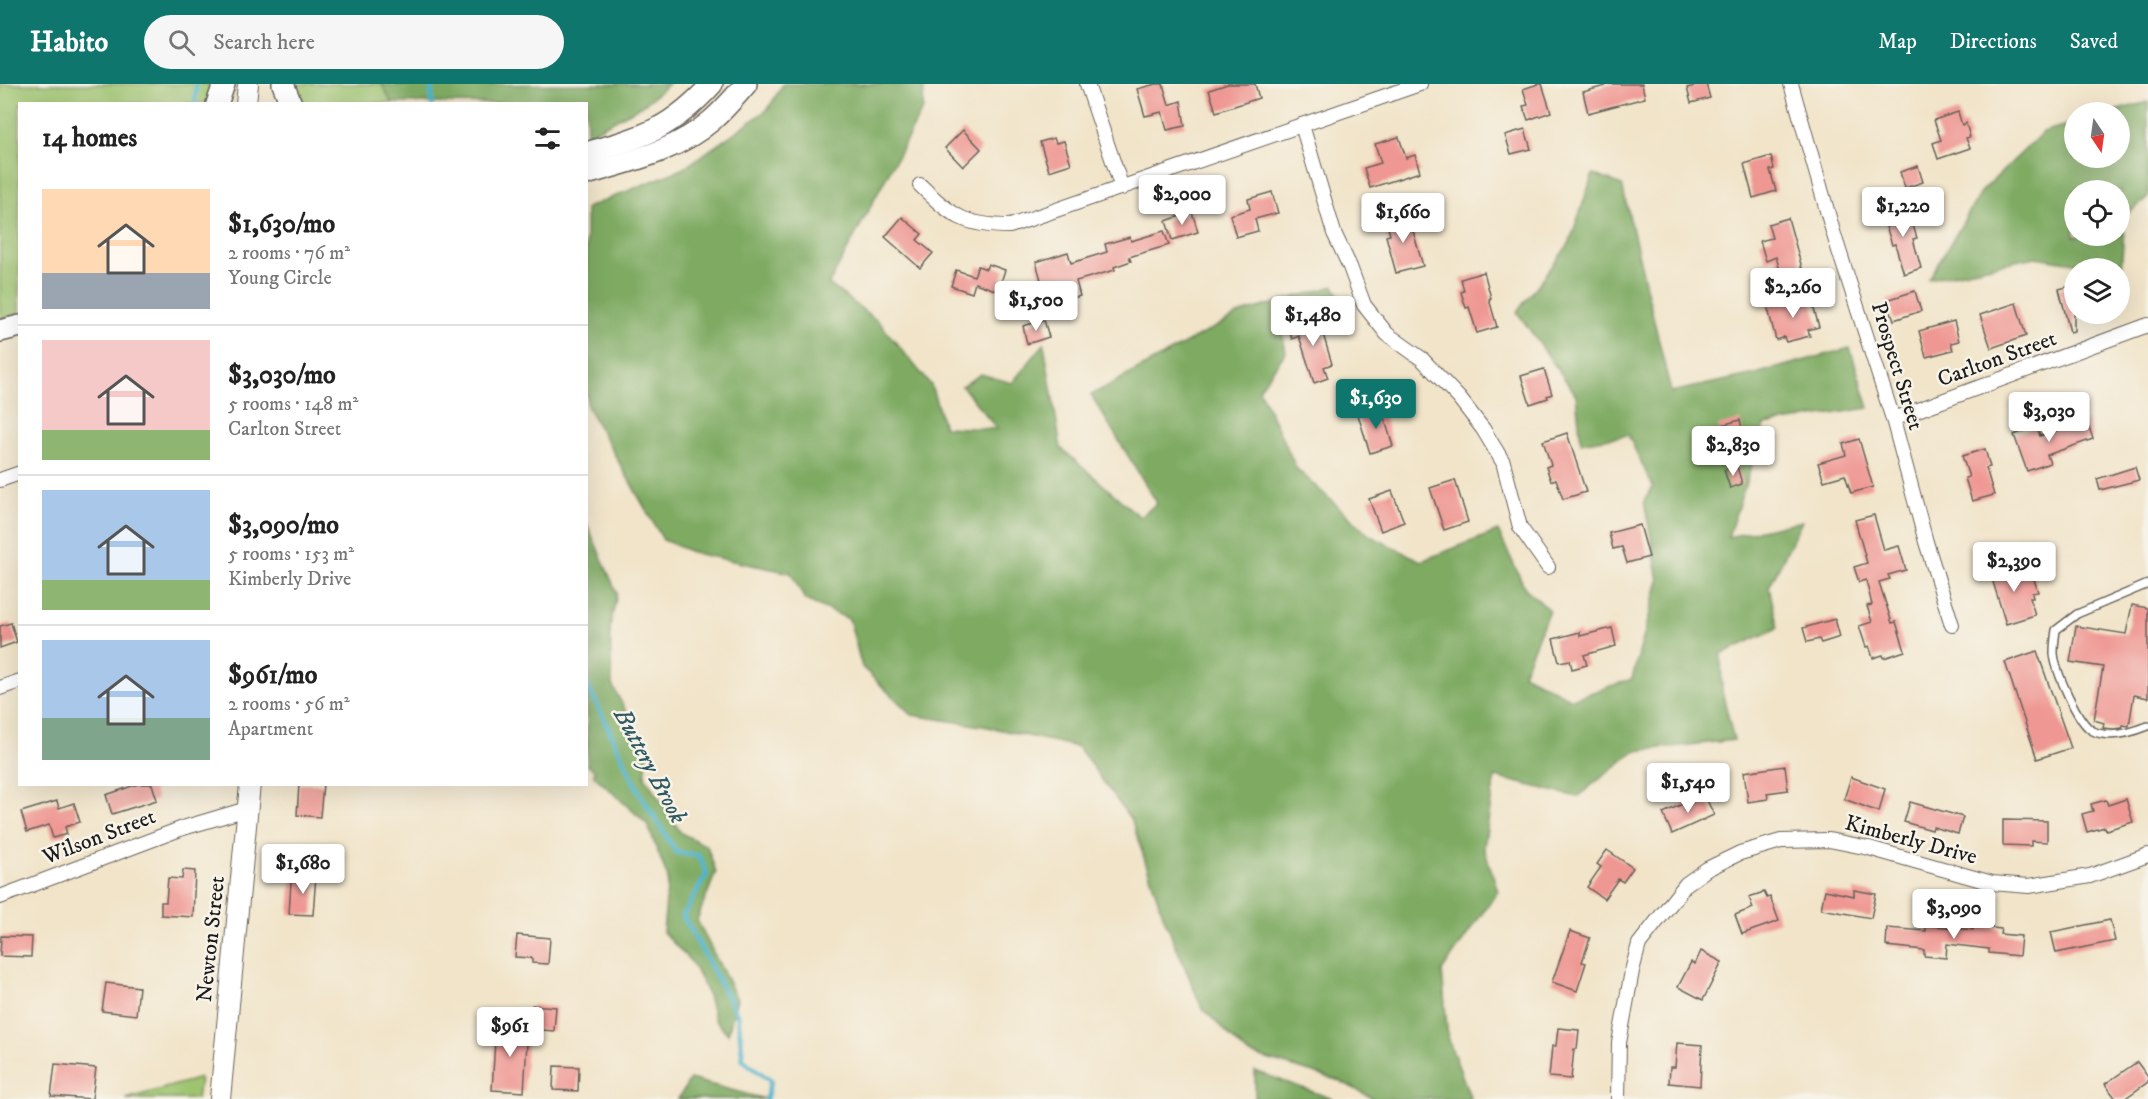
<!DOCTYPE html>
<html lang="en">
<head>
<meta charset="utf-8">
<style>
  :root { --surface:#fff; --page:#f6f6f6; --text:#222; --muted:#767676; --line:#e0e0e0; --accent:#0f766e }
  body { margin:0; font-family:"IM FELL DW Pica",serif; background:var(--page); color:var(--text); height:100vh; display:flex; flex-direction:column; font-size:22px; white-space:nowrap }
  * { box-sizing:border-box; margin:0 }
  p { font-size:20px; color:var(--muted) }
  .icon { flex:none; width:33px; height:33px; fill:none; stroke:currentColor; stroke-width:2; stroke-linecap:round; stroke-linejoin:round }
  .map { position:relative; flex:1; overflow:hidden }
  .drawer { position:absolute; left:18px; top:18px; width:570px; height:684px; display:flex; flex-direction:column; background:var(--surface); border-radius:0px; box-shadow:0 6px 24px #0002 }
  .drawer>* { flex:none }
  .needle { width:39px; rotate:167deg }
  .controls { position:absolute; left:2064px; top:18px; display:grid; gap:12px }
  .controls a { display:grid; place-items:center; width:66px; height:66px; border-radius:50%; background:var(--surface); box-shadow:0 6px 24px #0002; font-size:30px }
  .price { position:absolute; translate:-50% -51px; padding:0 14px; border-radius:6px; background:#fff; color:#222; font-size:20px; line-height:39px; filter:drop-shadow(0 2px 3px #0008) }
  .price::after { content:''; position:absolute; left:50%; top:36px; width:18px; height:14px; margin-left:-9px; background:inherit; clip-path:polygon(0 0,100% 0,50% 100%) }
  .price.active { background:var(--accent); color:#fff }
  ul { padding:0; list-style:none }
  li { display:flex; align-items:center; gap:18px; height:150px; padding:0 24px }
  li+li { border-top:2px solid var(--line) }
  li span { display:grid; place-items:center; flex:none; width:168px; height:120px; border-radius:0px; color:#555 }
  li>.icon { margin-inline-start:auto }
  span .icon { width:72px; height:72px; fill:#fffc; stroke-width:1 }
  li b { font-size:26px }
  h2 { display:flex; justify-content:space-between; align-items:center; height:72px; padding:0 24px; font-size:26px }
  header { display:flex; align-items:center; gap:36px; box-sizing:border-box; height:84px; padding:0 30px; background:var(--accent); color:#fff }
  header strong { font-size:28px }
  nav { display:flex; gap:33px; margin-inline-start:auto; font-size:21px }
  .search { width:420px; height:54px; background:var(--page); display:flex; align-items:center; gap:15px; box-sizing:border-box; padding:0 21px; border-radius:33px; color:var(--muted); font-size:22px }
  .map>svg:first-child { display:block }
</style>
</head>
<body>
<header>
<strong>Habito</strong>
<div class="search"><svg class="icon" aria-label="search" viewBox="0 0 24 24"><circle cx="10" cy="10" r="6"/><path d="M15 15l6 6"/></svg>Search here</div>
<nav><a>Map</a><a>Directions</a><a>Saved</a></nav>
</header>
<div class="map">
<svg width="2148" height="1015" viewBox="0 0 2148 1015">
  <rect width="100%" height="100%" fill="#f7f3e8"/>
  <filter id="ink" filterUnits="userSpaceOnUse"><feTurbulence type="fractalNoise" baseFrequency=".0167" numOctaves="2"/><feDisplacementMap in="SourceGraphic" scale="12" xChannelSelector="R" yChannelSelector="G"/><feConvolveMatrix kernelMatrix="1 2 1 2 8 2 1 2 1" color-interpolation-filters="sRGB"/></filter>
  <filter id="wash" filterUnits="userSpaceOnUse"><feTurbulence type="fractalNoise" baseFrequency=".008" numOctaves="4" result="noise"/><feDisplacementMap in="SourceGraphic" scale="24" xChannelSelector="R" yChannelSelector="G"/><feGaussianBlur stdDeviation="1.35" result="paint"/><feColorMatrix in="noise" values="0 0 0 0 0 0 0 0 0 0 0 0 0 0 0 0 0 1.4 0 .05"/><feComposite in="paint" operator="in"/></filter>
  <g filter="url(#wash)">
    <rect width="100%" height="100%" fill="#f1e4c9"/>
    <!-- green -->
    <g fill="#9ec46f" stroke="#5d7046" stroke-width="1.5">
      <path d="M0 0H213L209 19 20 20 19 230 0 235Z"/>
      <path d="M293 0H383L392 19H305L295 7Z"/>
      <path d="M200 994 197 1015H126Z"/>
    </g>
    <!-- forest -->
    <g fill="#7eaa62" stroke="#4d633f" stroke-width="1.5" fill-rule="evenodd">
      <path d="M669 0 643 21 587 51 586 20 392 19 382 1Z"/>
      <path d="M783 0H924L923 25 829 200 879 238 931 301 944 343 997 345 962 302 981 290 1012 299 1044 260 1061 364 1140 433 1157 419 1091 311 1241 229 1334 202 1349 230H1319L1281 241 1286 268 1259 305 1297 385 1369 451 1421 477 1498 447 1525 504 1549 526 1523 590 1572 615 1632 595 1659 496 1644 417 1653 403 1628 351 1581 359 1576 311 1517 228 1569 160 1593 90 1622 101 1671 308 1755 290 1850 264 1869 324 1765 341 1728 453 1802 437 1769 503 1778 544 1721 570 1722 607 1734 656 1635 667 1577 713 1495 693 1484 764 1498 807 1442 887 1448 955 1471 1015H1374L1340 997 1247 969 1202 924 1164 834 1132 737 1078 663 988 643 912 631 862 583 849 535 805 516 791 489 694 469 663 456 587 322 586 124 684 84 768 25Z"/>
      <path d="M2148 18V114L2125 132 2121 187 2120 184H2107L2035 173 1929 195 1981 108 2043 48 2074 39V74H2120V28H2110ZM2074 106H2120V152H2074Z"/>
      <path d="M587 440 617 509 610 543 612 601 648 668 645 693 681 749 707 762 716 788 697 836 737 915 728 950 715 936 707 909 692 879 663 848 668 794 647 740 594 692V686L587 681Z"/>
      <path d="M1255 987 1333 1015H1255Z"/>
      <path d="M690 995 765 1015H678Z"/>
    </g>
    <g fill="none" stroke-linecap="round" stroke-linejoin="round">
      <!-- stream -->
      <g stroke="#4db4cc" stroke-width="5">
        <path d="M431 0 432 20"/>
        <path d="M195 20 196 0"/>
        <path d="M586 552V560"/>
        <path d="M586 598 640 710 676 768 699 772 707 790 683 832 738 932 743 976 771 997 766 1015"/>
      </g>
    </g>
    <g id="blocks">
      <!-- building -->
      <g fill="#ef9793">
        <path d="M1156 0H1163L1169 21 1181 17 1185 42 1167 46 1162 28 1145 32 1137 5Z"/>
        <path d="M1228 0H1255L1259 14 1216 28 1209 6Z"/>
        <path d="M1538 0H1542L1551 28 1528 36 1523 22 1528 21 1523 5Z"/>
        <path d="M1604 0H1642L1645 14 1588 29 1583 8 1605 2Z"/>
        <path d="M1701 0H1706L1710 14 1691 19 1687 4Z"/>
        <path d="M1958 28 1962 41 1966 39 1970 53 1966 54 1970 64 1938 75 1933 59 1941 56 1934 36Z"/>
        <path d="M1525 45 1531 65 1511 70 1505 51Z"/>
        <path d="M963 46 981 65 963 83 945 64Z"/>
        <path d="M1399 53 1406 74 1415 71 1420 88 1370 104 1364 84 1381 79 1375 60Z"/>
        <path d="M1054 54 1056 59 1064 57 1071 80 1049 87 1040 58Z"/>
        <path d="M1771 72 1774 85 1770 86 1776 107 1753 114 1744 80Z"/>
        <path d="M1918 82 1923 98 1905 104 1900 88Z"/>
        <path d="M1272 108 1278 129 1255 135 1258 147 1236 153 1230 131 1250 125 1248 115Z"/>
        <path d="M1907 122 1917 154 1913 155 1921 184 1904 190 1895 160 1892 161 1882 129Z"/>
        <path d="M1192 128 1198 148 1172 156 1166 137Z"/>
        <path d="M1408 129 1423 182 1396 189 1386 152 1390 151 1386 136Z"/>
        <path d="M902 133 922 150 917 156 933 169 920 184 885 153Z"/>
        <path d="M1788 134 1802 184 1781 190 1776 173 1766 177 1760 157 1772 154 1768 140Z"/>
        <path d="M1164 147 1169 161 1129 173 1131 177 1114 183 1115 186 1076 197 1080 212 1048 221 1036 178 1068 168 1071 179 1107 168 1105 160 1130 153 1131 157Z"/>
        <path d="M988 180 1005 186 998 207 975 199 972 209 951 202 956 186 974 192 978 182 986 185Z"/>
        <path d="M1484 188 1491 214 1489 215 1497 243 1477 249 1469 223 1466 224 1461 208 1464 207 1461 195Z"/>
        <path d="M2074 201V247L2070 248 2059 205Z"/>
        <path d="M1915 207 1921 227 1894 236 1887 216Z"/>
        <path d="M1811 214 1819 243 1808 246 1810 252 1786 258 1784 253 1776 256 1767 221 1790 215 1791 219Z"/>
        <path d="M2016 219 2026 252 1991 264 1980 231Z"/>
        <path d="M1313 234 1316 241 1320 240 1332 280 1324 283 1328 294 1314 299 1299 252 1292 255 1288 242Z"/>
        <path d="M1044 236 1049 253 1027 260 1023 242Z"/>
        <path d="M1954 237 1959 257 1951 259 1953 266 1926 273 1919 247Z"/>
        <path d="M1544 285 1552 310 1547 312 1548 314 1530 320 1521 292Z"/>
        <path d="M1381 323 1393 362 1370 369 1358 331Z"/>
        <path d="M1740 336 1746 361 1723 366 1718 342Z"/>
        <path d="M2087 337 2093 355 2047 371 2050 379 2027 387 2014 351 2036 342 2040 352Z"/>
        <path d="M1567 349 1586 408 1563 415 1556 395 1551 397 1546 383 1551 381 1543 357Z"/>
        <path d="M1859 355 1873 403 1851 409 1845 391 1824 397 1818 379 1846 371 1843 360Z"/>
        <path d="M1985 365 1990 383 1986 384 1994 411 1972 417 1965 394 1969 393 1962 372Z"/>
        <path d="M1737 382 1742 400 1730 404 1724 386Z"/>
        <path d="M2135 383 2139 396 2100 406 2097 395Z"/>
        <path d="M1455 396 1468 438 1444 446 1430 404Z"/>
        <path d="M1392 407 1404 438 1381 447 1369 415Z"/>
        <path d="M1874 431 1884 466 1899 462 1906 486 1888 491 1890 495 1879 498 1892 539 1896 538 1905 567 1884 574 1883 571 1873 574 1869 562 1866 563 1859 542 1872 538 1867 522 1872 521 1866 496 1859 498 1854 483 1867 479 1855 436Z"/>
        <path d="M1640 441 1649 473 1627 479 1622 463 1613 465 1609 449Z"/>
        <path d="M2010 478 2015 495 2032 489 2038 508 2032 509 2033 514H2030L2035 531 2006 540 1989 485Z"/>
        <path d="M2132 521 2148 524V614L2134 611 2129 642 2123 641 2122 644 2113 645 2103 644 2104 639 2094 636 2103 583 2070 578 2076 542 2126 550Z"/>
        <path d="M1835 535 1840 553 1821 559 1819 555 1807 558 1803 544Z"/>
        <path d="M11 539 17 558 0 564V542Z"/>
        <path d="M1612 544 1616 562 1584 571 1587 581 1572 585 1570 576 1559 578 1553 555 1580 548V552Z"/>
        <path d="M2037 567 2071 664 2037 675 2005 578Z"/>
        <path d="M1785 682 1788 706 1767 709 1768 715 1748 718 1744 688Z"/>
        <path d="M1851 693 1885 705 1879 728 1844 715Z"/>
        <path d="M138 700H152L157 716 112 730 106 711Z"/>
        <path d="M299 700H323L320 733 297 731Z"/>
        <path d="M1704 710 1714 731 1672 750 1663 729Z"/>
        <path d="M2126 715 2133 738 2106 746 2105 743 2087 748 2082 730 2093 727 2091 720 2106 716 2108 721Z"/>
        <path d="M57 717 59 724 74 719 80 738 65 743 67 750 53 754 49 741 27 748 21 728Z"/>
        <path d="M1910 718 1963 733 1958 750 1933 743 1932 746 1904 738Z"/>
        <path d="M2003 736 2047 737V758L2031 757V762L2003 761Z"/>
        <path d="M1607 766 1633 784 1623 798 1618 795 1604 815 1587 803 1601 783 1597 780Z"/>
        <path d="M183 786 195 787 193 833 161 831V818H166L168 794 182 795Z"/>
        <path d="M296 790 316 791 313 831 289 830 291 798H295Z"/>
        <path d="M1825 806 1854 812V806L1876 810 1871 834 1821 825Z"/>
        <path d="M1764 808 1767 814 1770 813 1779 837 1742 850 1735 831 1753 824 1749 813Z"/>
        <path d="M2110 836 2115 857 2056 869 2051 848Z"/>
        <path d="M1926 841 1973 846 1974 842 2001 845 2000 850 2021 852 2019 872 1989 869V865L1947 860 1946 874 1924 872V866L1886 862 1887 844 1926 847Z"/>
        <path d="M1570 847 1590 854 1582 878 1586 879 1577 907 1552 898Z"/>
        <path d="M517 851 550 854 548 880 532 879V874L515 873Z"/>
        <path d="M1 852 32 853 31 873 0 872Z"/>
        <path d="M1701 867 1722 878 1703 916 1678 903 1691 878 1695 880Z"/>
        <path d="M106 899 139 903 136 931 102 927Z"/>
        <path d="M532 921 556 923 554 947 530 945Z"/>
        <path d="M496 940 528 942 524 1008 492 1006Z"/>
        <path d="M1558 944 1579 946 1577 965H1574L1571 995 1549 993 1552 962H1556Z"/>
        <path d="M1677 959 1702 961 1700 1002 1669 999 1670 983H1675Z"/>
        <path d="M2137 978 2148 993V998L2124 1015H2116L2105 1000Z"/>
        <path d="M55 980 96 984 92 1015 51 1012Z"/>
        <path d="M554 982 579 983 578 1007 553 1006Z"/>
      </g>
    </g>
  </g>
  <g filter="url(#ink)">
    <use href="#blocks" fill-opacity="0" stroke="#676259" stroke-width="1.5"/>
    <g fill="none" stroke-linecap="round" stroke-linejoin="round">
      <defs>
        <path id="service" d="M2148 500 2077 530 2056 546C2055 553 2054 562 2054 569 2055 586 2078 640 2093 647 2109 655 2133 648 2148 642"/>
        <g id="minor">
          <path d="M1087 0 1122 104"/>
          <path d="M1791 0 1834 151 1893 335 1926 458 1952 541"/>
          <path d="M1302 41 1334 149 1350 183 1364 221 1387 250 1422 275 1459 314 1483 345 1503 378 1520 443 1548 483"/>
          <path d="M920 101C952 132 964 142 1010 142L1420 0"/>
          <path d="M1893 335 2148 241"/>
          <path d="M0 396 20 389"/>
          <path d="M0 604 20 597"/>
          <path d="M0 813 183 744 247 725"/>
          <path d="M1618 1015 1619 959 1632 887 1639 860 1686 800 1707 785 1740 769 1781 757 1829 756 1869 764 1992 799 2029 802 2090 792 2148 771"/>
        </g>
        <g id="secondary">
          <path d="M246 20 248 0"/>
          <path d="M220 1015 250 700"/>
        </g>
        <g id="primary">
          <path d="M283 0 291 20"/>
          <path d="M217 20 224 0"/>
          <path d="M586 69C645 52 670 46 712 0"/>
          <path d="M586 90C630 77 675 68 711 37 724 26 735 13 746 0"/>
          <path d="M0 247 20 242"/>
        </g>
      </defs>
      <!-- service casing -->
      <use href="#service" stroke="#676259" stroke-width="10"/>
      <!-- minor casing -->
      <use href="#minor" stroke="#676259" stroke-width="16"/>
      <!-- secondary casing -->
      <use href="#secondary" stroke="#676259" stroke-width="22"/>
      <!-- primary casing -->
      <use href="#primary" stroke="#676259" stroke-width="24"/>
      <!-- service -->
      <use href="#service" stroke="#fff" stroke-width="7"/>
      <!-- minor -->
      <use href="#minor" stroke="#fff" stroke-width="14"/>
      <!-- secondary -->
      <use href="#secondary" stroke="#fff" stroke-width="20"/>
      <!-- primary -->
      <use href="#primary" stroke="#fff" stroke-width="21"/>
    </g>
  </g>
  <g text-anchor="middle" dominant-baseline="central" stroke-width="5" stroke-linejoin="round" paint-order="stroke">
    <!-- street labels -->
    <g font-size="22" fill="#1c1c1c" stroke="#f7f3e8">
      <text transform="translate(1997 275) rotate(-20)">Carlton Street</text>
      <text transform="translate(1897 282) rotate(73)">Prospect Street</text>
      <text transform="translate(99 753) rotate(-21)">Wilson Street</text>
      <text transform="translate(1911 756) rotate(15)">Kimberly Drive</text>
      <text transform="translate(211 855) rotate(-84)">Newton Street</text>
    </g>
    <!-- water labels -->
    <g font-size="24" font-style="italic" fill="#305962" stroke="#f7f3e8">
      <text transform="translate(650 682) rotate(62)">Buttery Brook</text>
    </g>
  </g>
</svg>
<div class="controls">
<a><svg class="needle" viewBox="-14 -14 28 28"><path d="M0-13l5 13h-10z" fill="#e53935"/><path d="M0 13l5-13h-10z" fill="#767676"/></svg></a>
<a><svg class="icon" aria-label="locate" viewBox="0 0 24 24"><circle cx="12" cy="12" r="6"/><path d="M12 2v4M12 18v4M2 12h4M18 12h4"/></svg></a>
<a><svg class="icon" aria-label="layers" viewBox="0 0 24 24"><path d="M12 4l9 5-9 5-9-5zM3 14l9 5 9-5"/></svg></a>
</div>
<b class="price" style="left:1182px;top:142px">$2,000</b>
<b class="price" style="left:1903px;top:154px">$1,220</b>
<b class="price" style="left:1403px;top:160px">$1,660</b>
<b class="price" style="left:1793px;top:235px">$2,260</b>
<b class="price" style="left:1036px;top:248px">$1,500</b>
<b class="price" style="left:1313px;top:263px">$1,480</b>
<b class="price active" style="left:1376px;top:346px">$1,630</b>
<b class="price" style="left:2049px;top:359px">$3,030</b>
<b class="price" style="left:1733px;top:393px">$2,830</b>
<b class="price" style="left:2014px;top:509px">$2,390</b>
<b class="price" style="left:1688px;top:730px">$1,540</b>
<b class="price" style="left:303px;top:811px">$1,680</b>
<b class="price" style="left:1954px;top:856px">$3,090</b>
<b class="price" style="left:510px;top:974px">$961</b>
<section class="drawer">
<h2>14 homes<svg class="icon" aria-label="filters" viewBox="0 0 24 24"><path d="M4 7h16M4 17h16"/><circle cx="9" cy="7" r="2"/><circle cx="15" cy="17" r="2"/></svg></h2>
<ul>
<li><span style="background:linear-gradient(#ffd9b3 70%,#9aa5b1 0)"><svg class="icon" aria-label="home" viewBox="0 0 24 24"><path d="M3 11l9-7 9 7M6 9v11h12V9"/></svg></span><div><b>$1,630/mo</b><p>2 rooms · 76 m²</p><p>Young Circle</p></div></li>
<li><span style="background:linear-gradient(#f6c9c9 75%,#8fb573 0)"><svg class="icon" aria-label="home" viewBox="0 0 24 24"><path d="M3 11l9-7 9 7M6 9v11h12V9"/></svg></span><div><b>$3,030/mo</b><p>5 rooms · 148 m²</p><p>Carlton Street</p></div></li>
<li><span style="background:linear-gradient(#a9c7e8 75%,#8fb573 0)"><svg class="icon" aria-label="home" viewBox="0 0 24 24"><path d="M3 11l9-7 9 7M6 9v11h12V9"/></svg></span><div><b>$3,090/mo</b><p>5 rooms · 153 m²</p><p>Kimberly Drive</p></div></li>
<li><span style="background:linear-gradient(#a9c7e8 65%,#7fa58c 0)"><svg class="icon" aria-label="home" viewBox="0 0 24 24"><path d="M3 11l9-7 9 7M6 9v11h12V9"/></svg></span><div><b>$961/mo</b><p>2 rooms · 56 m²</p><p>Apartment</p></div></li>
</ul>
</section>
</div>
</body>
</html>
